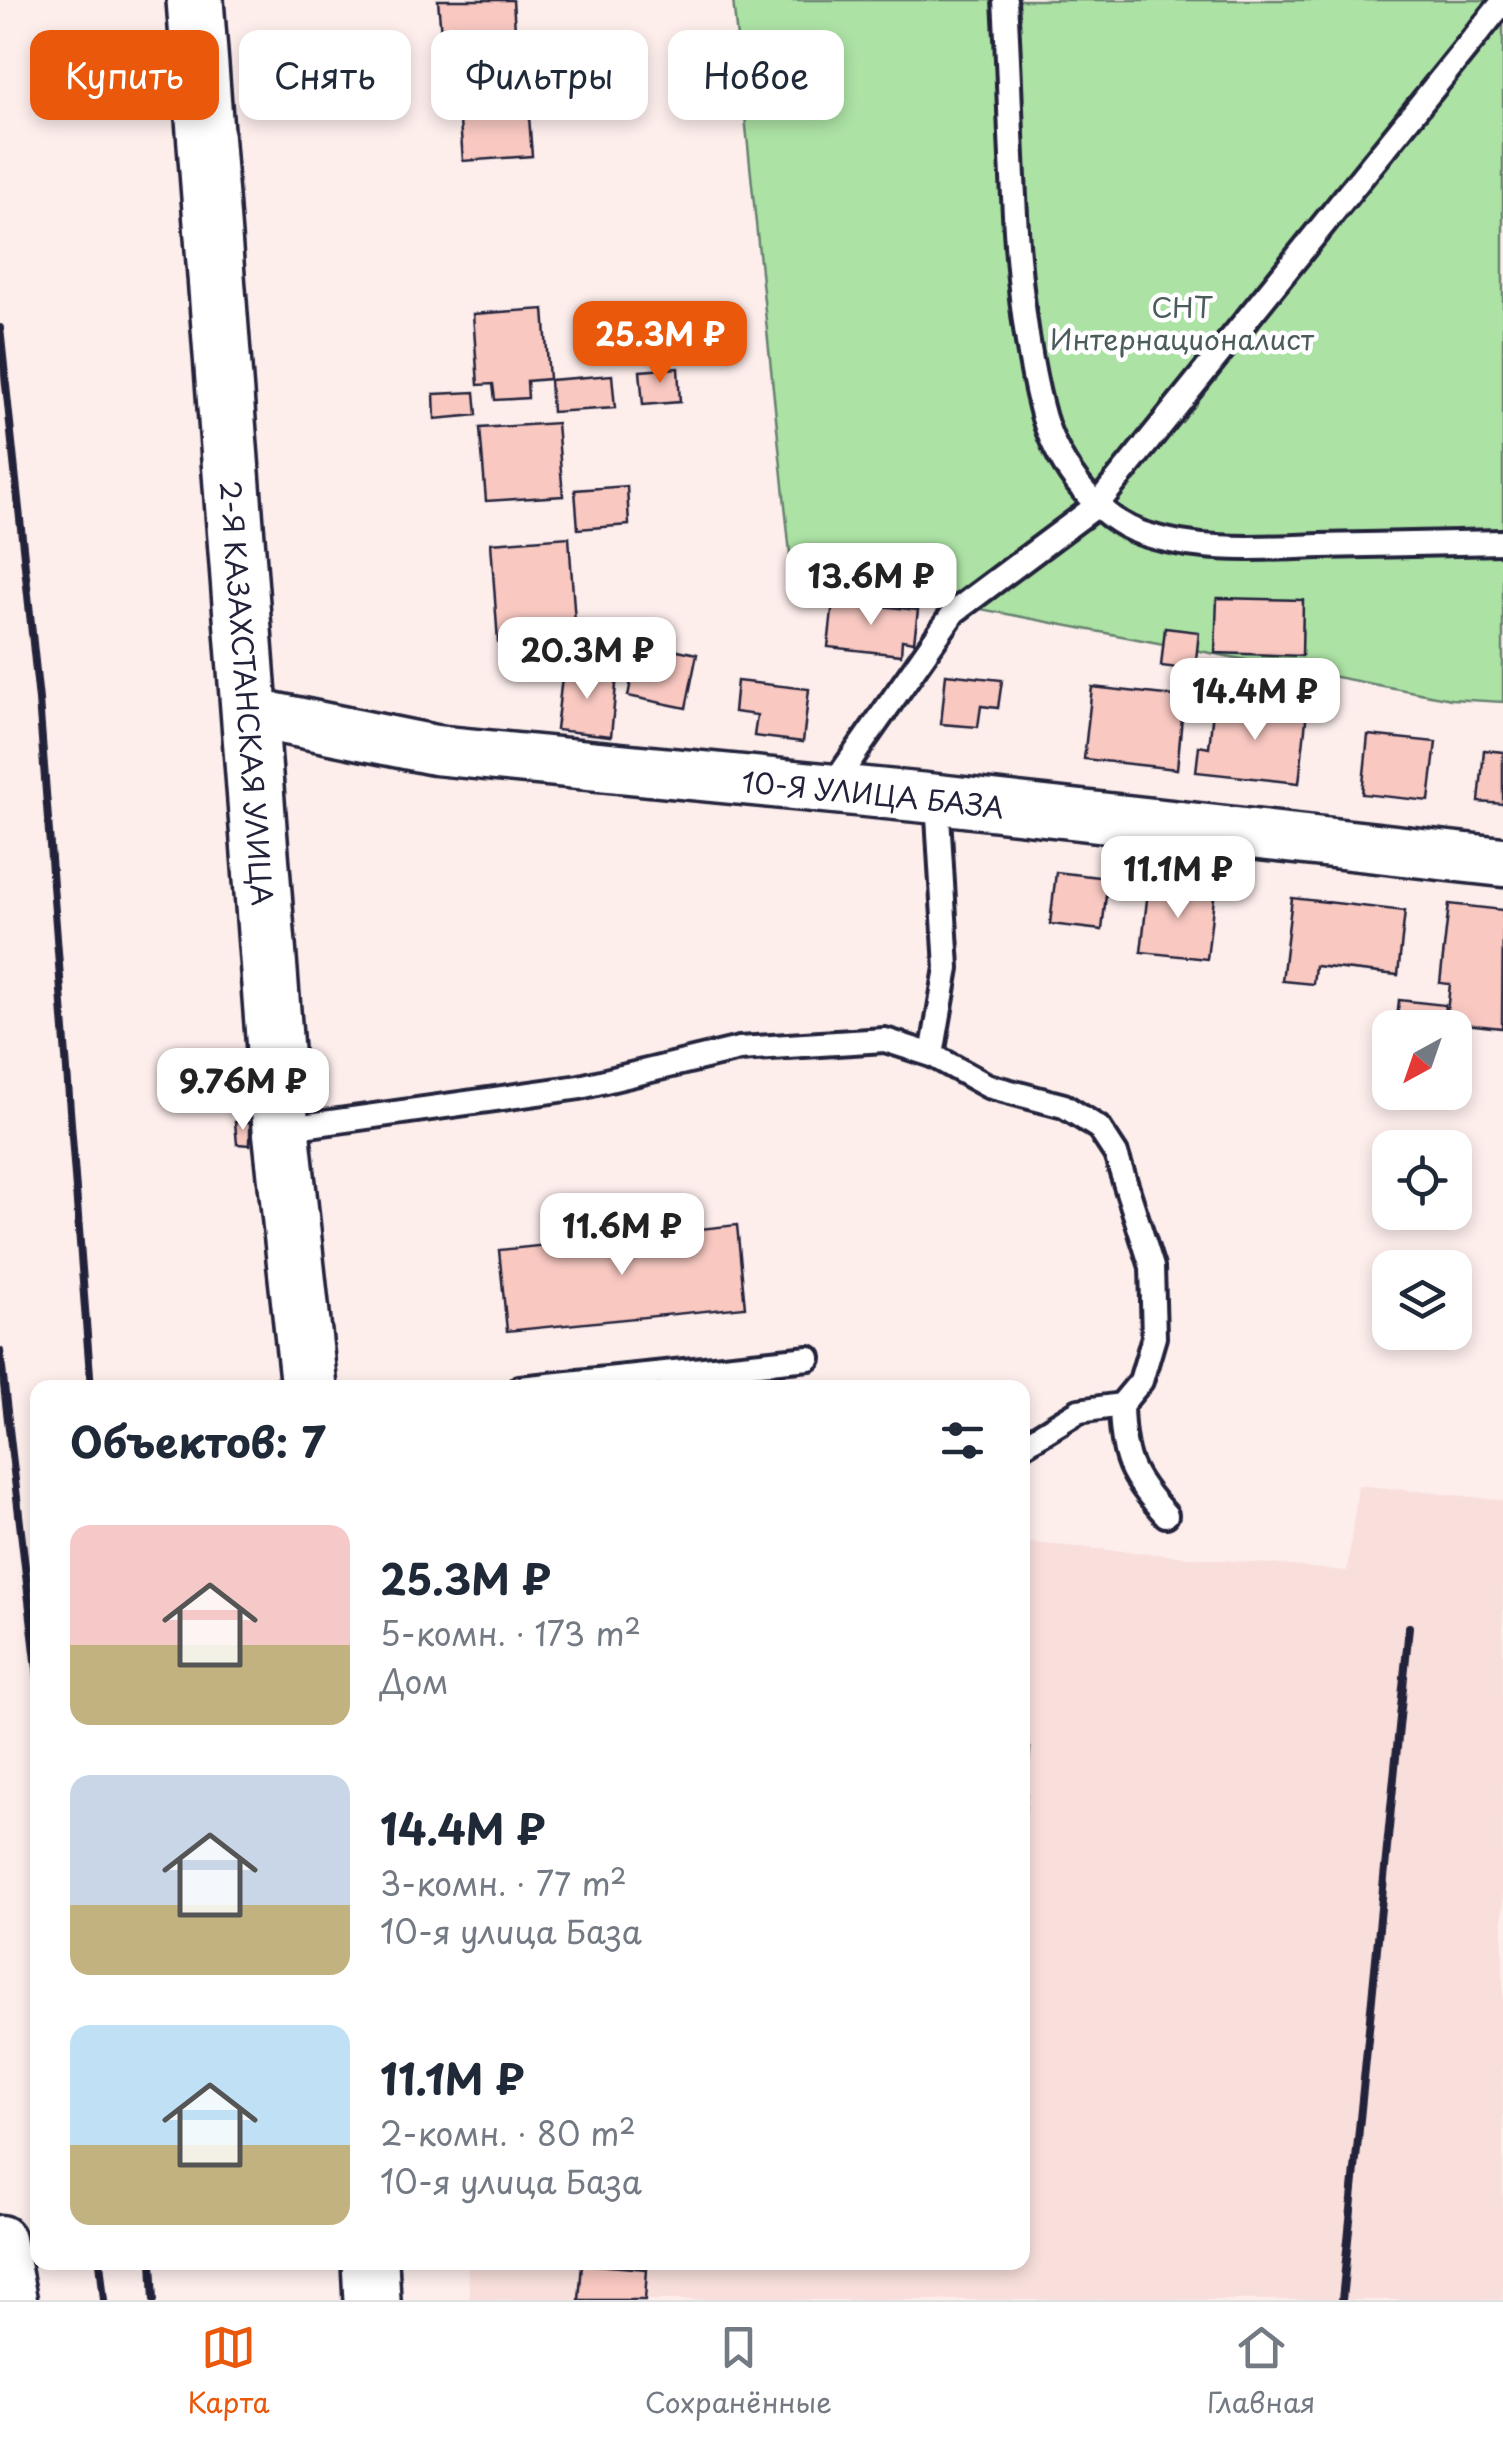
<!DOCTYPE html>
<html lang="ru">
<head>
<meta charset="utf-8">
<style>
  :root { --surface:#fff; --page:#f6f6f7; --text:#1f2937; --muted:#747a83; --line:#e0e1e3; --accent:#ea580c }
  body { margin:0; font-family:"Playpen Sans",sans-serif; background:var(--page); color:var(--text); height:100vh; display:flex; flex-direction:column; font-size:38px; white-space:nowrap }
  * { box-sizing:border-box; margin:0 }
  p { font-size:32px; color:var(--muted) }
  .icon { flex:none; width:55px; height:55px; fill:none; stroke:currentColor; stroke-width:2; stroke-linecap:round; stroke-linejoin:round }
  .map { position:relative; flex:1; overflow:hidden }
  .sheet { position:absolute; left:30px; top:1380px; width:1000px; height:890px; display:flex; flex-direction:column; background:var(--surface); border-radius:20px; box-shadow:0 5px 15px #0003 }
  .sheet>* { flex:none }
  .banner { position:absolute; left:30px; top:30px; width:1000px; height:90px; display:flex; gap:20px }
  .needle { width:65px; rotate:220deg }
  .fabs { position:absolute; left:1372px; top:1010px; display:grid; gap:20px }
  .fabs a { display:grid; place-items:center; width:100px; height:100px; border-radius:20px; background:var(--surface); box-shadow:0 5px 15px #0003; font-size:50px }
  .price { position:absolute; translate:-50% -85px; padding:0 22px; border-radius:20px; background:#fff; color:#222; font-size:32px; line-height:65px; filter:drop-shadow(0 2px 5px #0008) }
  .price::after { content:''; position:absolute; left:50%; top:60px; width:30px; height:22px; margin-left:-15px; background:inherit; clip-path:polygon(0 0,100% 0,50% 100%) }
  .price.active { background:var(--accent); color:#fff }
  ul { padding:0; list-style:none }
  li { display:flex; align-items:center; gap:30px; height:250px; padding:0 40px }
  li span { display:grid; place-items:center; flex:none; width:280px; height:200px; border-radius:20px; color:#555 }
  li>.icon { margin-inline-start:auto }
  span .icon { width:120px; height:120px; fill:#fffc; stroke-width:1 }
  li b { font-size:42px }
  h2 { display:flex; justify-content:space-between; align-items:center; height:120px; padding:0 40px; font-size:42px }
  .pill { padding:0 35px; border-radius:20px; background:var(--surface); box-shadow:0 5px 15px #0003; font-size:35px; line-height:90px }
  .pill.active { background:var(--accent); color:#fff }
  .tabs { display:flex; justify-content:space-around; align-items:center; height:140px; border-top:2px solid var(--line); background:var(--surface); font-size:28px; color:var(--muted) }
  .tabs a { display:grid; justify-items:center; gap:5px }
  .tabs .active { color:var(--accent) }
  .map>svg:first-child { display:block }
</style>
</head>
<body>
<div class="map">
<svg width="1503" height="2300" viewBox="0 0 1503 2300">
  <rect width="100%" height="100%" fill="#fdeeec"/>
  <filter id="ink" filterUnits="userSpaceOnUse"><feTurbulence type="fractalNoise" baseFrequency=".01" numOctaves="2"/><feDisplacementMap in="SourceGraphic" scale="20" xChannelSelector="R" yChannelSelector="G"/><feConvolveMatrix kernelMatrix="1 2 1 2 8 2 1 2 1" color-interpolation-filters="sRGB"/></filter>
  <g filter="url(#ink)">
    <!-- built -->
    <path fill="#f8dfdc" d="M1358 1485 1503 1500V2300H470L467 2263 1022 2262 1023 1542 1347 1571Z"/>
    <!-- green -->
    <path fill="#ace2a4" stroke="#678270" stroke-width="2.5" d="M733 0H1503V702L1451 699 792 573Z"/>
    <!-- building -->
    <g fill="#f8c8c1" stroke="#22223b" stroke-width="2.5">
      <path d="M438 0H513L516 45 483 48 482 31 441 34Z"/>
      <path d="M338 45 340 85 274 90 271 49Z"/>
      <path d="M526 77 532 156 463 161 457 82Z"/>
      <path d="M544 309 549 379 527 381 528 398 495 400 493 384 478 385 473 314Z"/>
      <path d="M678 368 680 402 643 405 640 371Z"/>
      <path d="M612 375 615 408 552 412 550 380Z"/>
      <path d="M475 392 477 415 435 419 434 394Z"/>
      <path d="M557 423 563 496 486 501 480 428Z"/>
      <path d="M627 486 629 525 578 529 575 490Z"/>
      <path d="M569 537 576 636 498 642 491 543Z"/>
      <path d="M1217 598 1303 600 1302 656 1215 653Z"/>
      <path d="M833 601 918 610 914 642 902 640 901 655 828 647Z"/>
      <path d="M1165 628 1199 632 1195 670 1161 666Z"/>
      <path d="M639 642 697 654 686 708 628 696Z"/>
      <path d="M563 668 617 675 611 736 556 730Z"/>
      <path d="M946 674 1002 680 998 708 981 706 978 727 941 724Z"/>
      <path d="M737 681 809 689 803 742 754 736 757 715 734 712Z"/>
      <path d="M1092 687 1184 697 1177 769 1084 759Z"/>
      <path d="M1214 701 1307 711 1299 783 1196 772 1199 746 1209 748Z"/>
      <path d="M1368 735 1436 742 1429 801 1362 794Z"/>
      <path d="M1484 750 1503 752V804L1479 802Z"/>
      <path d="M1056 872 1108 878 1102 930 1050 924Z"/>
      <path d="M1149 882 1215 889 1207 959 1141 952Z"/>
      <path d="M1292 898 1405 911 1398 975 1315 966 1313 984 1282 981Z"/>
      <path d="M1449 904 1503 910 1502 1028 1446 1022 1450 984 1440 983Z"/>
      <path d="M1399 1000 1445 1005 1443 1028H1396Z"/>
      <path d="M235 1122H250V1145L237 1144Z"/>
      <path d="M737 1225 745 1307 507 1331 499 1250Z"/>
      <path d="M1022 1747 1030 1748 1022 1845Z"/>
      <path d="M582 2264 647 2269 645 2300H579Z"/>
    </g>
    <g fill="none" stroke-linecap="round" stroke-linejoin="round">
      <defs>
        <g id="lane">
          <path d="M1005 0C1013 127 1010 285 1041 407 1053 457 1091 515 1141 533 1199 553 1262 548 1321 546 1382 545 1442 543 1503 542"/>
          <path d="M830 789 954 612 1096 506 1503 2"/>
          <path d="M932 1055 947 968 937 799"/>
          <path d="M281 1129 580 1087 739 1049 885 1040 932 1055 988 1086 1064 1106 1099 1128 1116 1154 1152 1267 1154 1337 1141 1381 1121 1405 1079 1411 1022 1446"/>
          <path d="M520 1388 809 1358"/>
          <path d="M1121 1405C1122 1457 1130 1476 1166 1515"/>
        </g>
        <g id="street">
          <path id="s1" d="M247 712 435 750 937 799 1503 862"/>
          <path d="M0 2240 12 2300"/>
        </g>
        <g id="secondary">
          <path id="s2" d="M195 0 281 1129 309 1388"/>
          <path d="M370 2262 372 2300"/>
        </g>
      </defs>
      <!-- lane casing -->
      <use href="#lane" stroke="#22223b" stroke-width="30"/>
      <!-- street casing -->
      <use href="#street" stroke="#22223b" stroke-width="55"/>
      <!-- secondary casing -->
      <use href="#secondary" stroke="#22223b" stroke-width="62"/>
      <!-- lane -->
      <use href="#lane" stroke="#fff" stroke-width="22"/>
      <!-- street -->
      <use href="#street" stroke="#fff" stroke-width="48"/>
      <!-- secondary -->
      <use href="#secondary" stroke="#fff" stroke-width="55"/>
      <!-- rail -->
      <g stroke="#22223b" stroke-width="8">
        <path d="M0 328 39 700 91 1388"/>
        <path d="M0 1351 38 1678"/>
        <path d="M100 2262 104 2300"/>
        <path d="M152 2262 154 2300"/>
        <path d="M1342 2300 1409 1627"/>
      </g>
    </g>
  </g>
  <g text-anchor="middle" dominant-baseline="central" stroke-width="9" stroke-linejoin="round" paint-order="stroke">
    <!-- park labels -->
    <g font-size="28" fill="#4b5c5a" stroke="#fff">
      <text x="1182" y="306">СНТ<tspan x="1182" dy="32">Интернационалист</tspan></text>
    </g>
    <!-- street labels -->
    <g font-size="28" fill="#22223b" stroke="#fff">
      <text stroke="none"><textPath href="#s2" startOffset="695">2-Я КАЗАХСТАНСКАЯ УЛИЦА</textPath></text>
      <text stroke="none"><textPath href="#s1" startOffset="632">10-Я УЛИЦА БАЗА</textPath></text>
    </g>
  </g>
</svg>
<div class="fabs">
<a><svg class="needle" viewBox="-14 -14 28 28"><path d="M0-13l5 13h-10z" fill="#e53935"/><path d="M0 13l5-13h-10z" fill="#747a83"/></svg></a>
<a><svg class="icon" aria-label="locate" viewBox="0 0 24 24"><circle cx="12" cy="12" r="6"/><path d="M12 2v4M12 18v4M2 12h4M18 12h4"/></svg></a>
<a><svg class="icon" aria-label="layers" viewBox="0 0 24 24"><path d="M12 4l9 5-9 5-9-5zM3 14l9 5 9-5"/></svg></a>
</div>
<b class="price active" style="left:660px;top:386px">25.3M ₽</b>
<b class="price" style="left:871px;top:628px">13.6M ₽</b>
<b class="price" style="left:587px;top:702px">20.3M ₽</b>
<b class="price" style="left:1255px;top:743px">14.4M ₽</b>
<b class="price" style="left:1178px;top:921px">11.1M ₽</b>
<b class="price" style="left:243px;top:1133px">9.76M ₽</b>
<b class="price" style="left:622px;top:1278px">11.6M ₽</b>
<div class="banner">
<a class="pill active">Купить</a>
<a class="pill">Снять</a>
<a class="pill">Фильтры</a>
<a class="pill">Новое</a>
</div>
<section class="sheet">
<h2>Объектов: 7<svg class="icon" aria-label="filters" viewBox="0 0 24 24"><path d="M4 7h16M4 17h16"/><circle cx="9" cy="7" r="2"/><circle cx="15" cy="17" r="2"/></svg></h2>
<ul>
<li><span style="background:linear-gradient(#f6c9c9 60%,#c2b280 0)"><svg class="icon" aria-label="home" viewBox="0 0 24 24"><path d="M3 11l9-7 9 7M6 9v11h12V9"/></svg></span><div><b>25.3M ₽</b><p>5-комн. · 173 m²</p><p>Дом</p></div></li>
<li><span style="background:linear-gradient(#c9d6e8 65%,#c2b280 0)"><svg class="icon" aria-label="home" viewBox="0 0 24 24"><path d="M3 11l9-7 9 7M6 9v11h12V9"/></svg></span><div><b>14.4M ₽</b><p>3-комн. · 77 m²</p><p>10-я улица База</p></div></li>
<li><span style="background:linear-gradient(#bfe0f5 60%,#c2b280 0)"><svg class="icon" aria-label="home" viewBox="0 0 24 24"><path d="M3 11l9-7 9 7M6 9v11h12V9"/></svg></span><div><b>11.1M ₽</b><p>2-комн. · 80 m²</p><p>10-я улица База</p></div></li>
</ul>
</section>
</div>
<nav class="tabs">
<a class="active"><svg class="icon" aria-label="map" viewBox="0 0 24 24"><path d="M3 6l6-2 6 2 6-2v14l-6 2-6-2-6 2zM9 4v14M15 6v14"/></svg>Карта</a>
<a><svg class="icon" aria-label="saved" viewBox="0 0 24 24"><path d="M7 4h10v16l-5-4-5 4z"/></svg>Сохранённые</a>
<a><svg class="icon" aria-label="home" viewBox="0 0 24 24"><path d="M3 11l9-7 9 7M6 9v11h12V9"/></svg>Главная</a>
</nav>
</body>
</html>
